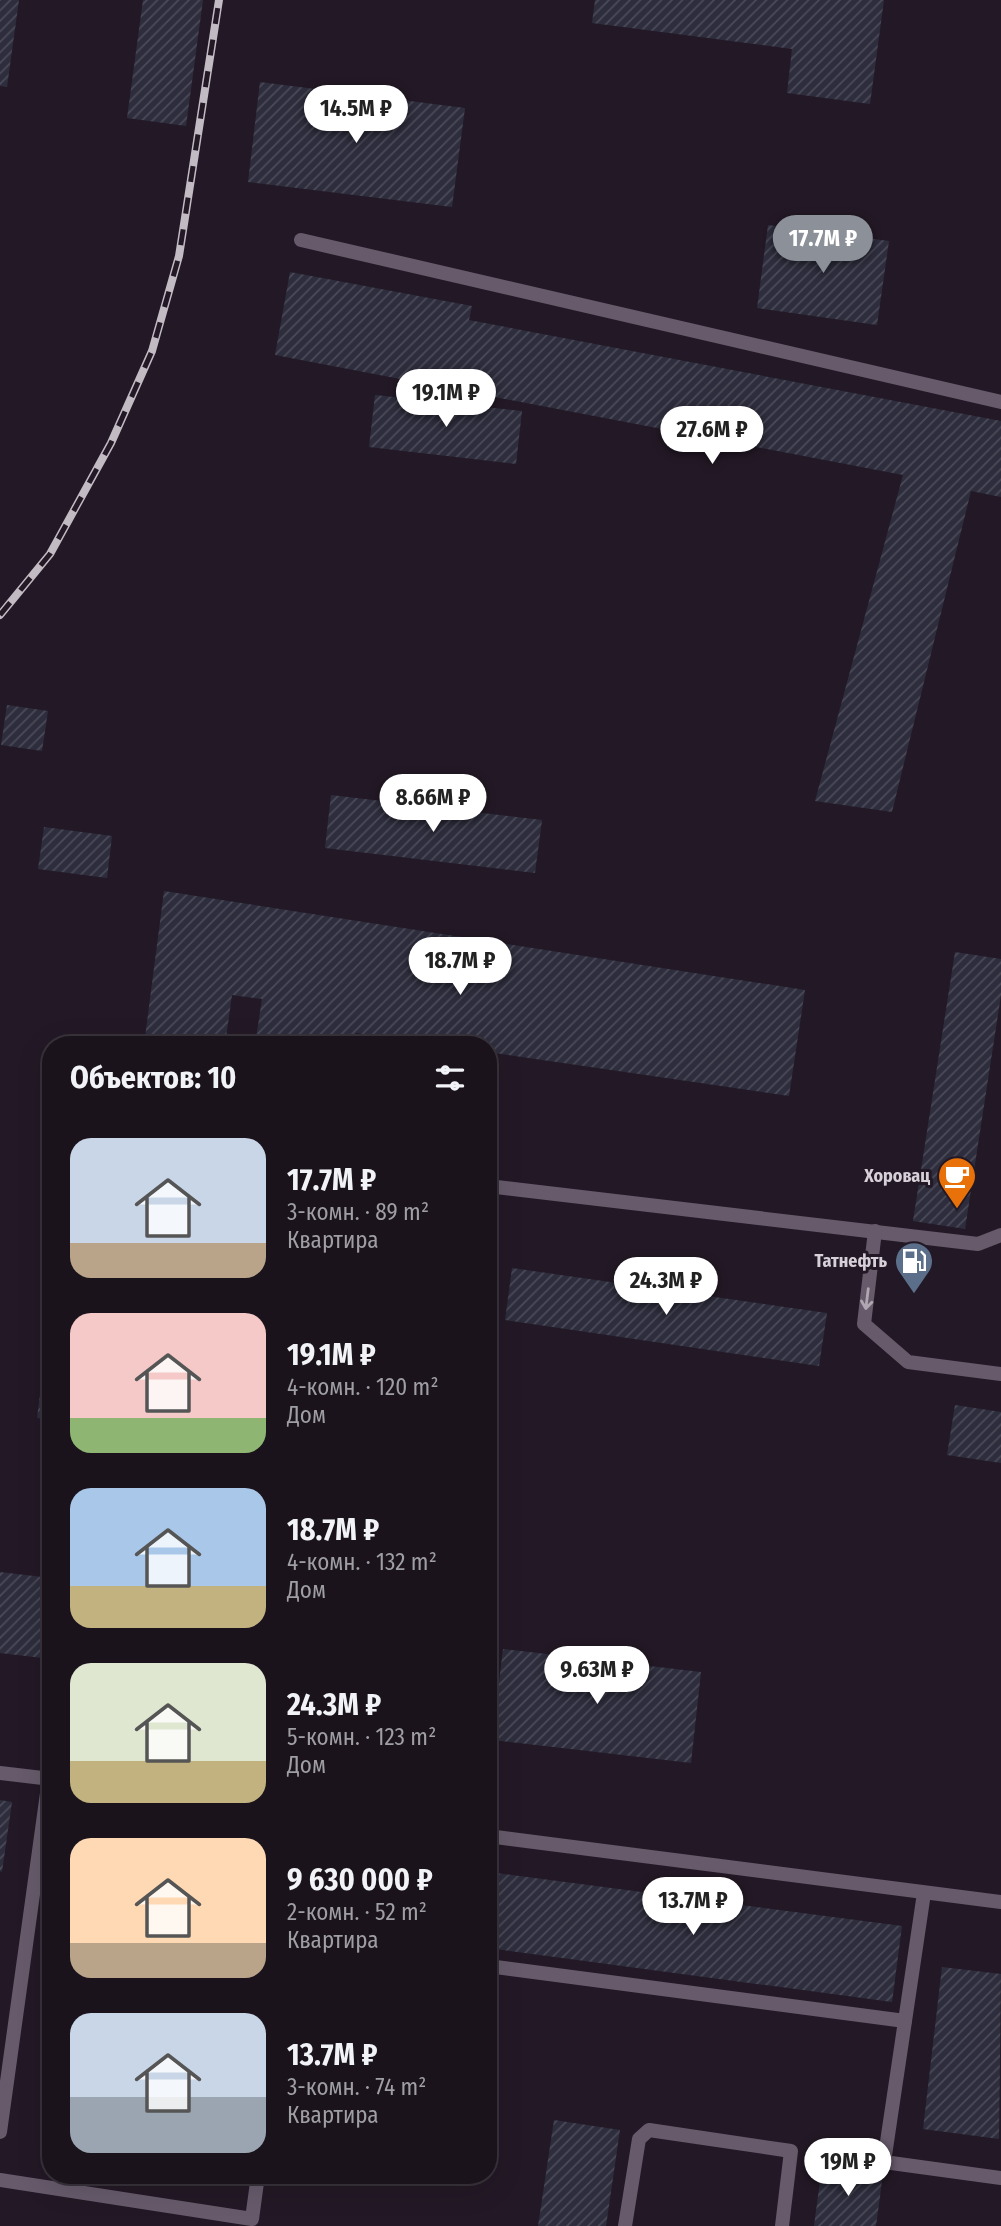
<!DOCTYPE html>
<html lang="ru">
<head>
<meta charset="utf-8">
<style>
  :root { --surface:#1a131c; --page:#272029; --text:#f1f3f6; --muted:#9f9ea3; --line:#38323b; --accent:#8c9099 }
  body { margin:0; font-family:"Fira Sans Condensed",sans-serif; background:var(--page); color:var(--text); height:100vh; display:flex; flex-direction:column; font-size:26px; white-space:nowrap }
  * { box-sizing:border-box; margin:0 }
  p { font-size:23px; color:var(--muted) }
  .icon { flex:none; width:38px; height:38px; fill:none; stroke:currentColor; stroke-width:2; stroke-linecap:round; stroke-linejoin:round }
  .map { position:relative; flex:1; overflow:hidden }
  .side { position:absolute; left:42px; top:1036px; width:455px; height:1148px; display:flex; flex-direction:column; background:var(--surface); border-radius:28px; box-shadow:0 7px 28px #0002,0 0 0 2px var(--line) }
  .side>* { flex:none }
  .price { position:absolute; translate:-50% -60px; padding:0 16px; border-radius:24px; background:#fff; color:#222; font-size:23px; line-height:46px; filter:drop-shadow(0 2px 4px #0008) }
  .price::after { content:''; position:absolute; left:50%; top:42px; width:21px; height:16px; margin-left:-10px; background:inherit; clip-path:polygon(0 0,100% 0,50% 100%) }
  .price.active { background:var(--accent); color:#fff }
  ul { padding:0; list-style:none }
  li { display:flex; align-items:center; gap:21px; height:175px; padding:0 28px }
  li span { display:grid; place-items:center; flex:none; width:196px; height:140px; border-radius:21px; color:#555 }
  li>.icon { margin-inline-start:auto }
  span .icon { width:84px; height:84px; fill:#fffc; stroke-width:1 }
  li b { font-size:30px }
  h2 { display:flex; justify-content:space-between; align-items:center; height:84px; padding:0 28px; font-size:30px }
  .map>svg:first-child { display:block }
</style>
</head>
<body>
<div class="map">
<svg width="1001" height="2226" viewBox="0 0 1001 2226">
  <defs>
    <pattern id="building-hatch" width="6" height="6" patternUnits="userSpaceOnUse" patternTransform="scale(1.75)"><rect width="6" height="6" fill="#2d2d3d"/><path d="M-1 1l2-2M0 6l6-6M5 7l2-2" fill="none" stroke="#4b4a58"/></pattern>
  </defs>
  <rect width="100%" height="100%" fill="#231926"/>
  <!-- building -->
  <g fill="url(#building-hatch)">
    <path d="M0 0H19L7 87 0 86Z"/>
    <path d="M143 0H203L186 126 127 118Z"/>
    <path d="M595 0H884L870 104 787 93 792 49 592 23Z"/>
    <path d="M260 82 465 108 452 207 248 182Z"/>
    <path d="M768 225 889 241 877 325 757 308Z"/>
    <path d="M290 272 472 306 469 320 1001 421V497L971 491 892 812 815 801 903 475 275 355Z"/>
    <path d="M375 395 522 411 516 464 369 447Z"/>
    <path d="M7 705 48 711 42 751 1 745Z"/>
    <path d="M331 795 542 820 535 873 325 848Z"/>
    <path d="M44 827 112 836 107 878 38 869Z"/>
    <path d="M164 891 805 990 789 1096 488 1052V1045H436L356 1033 354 1045H255L262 999 232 995 225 1045H144Z"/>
    <path d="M955 952 1001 959V995L965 1229 913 1221Z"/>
    <path d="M512 1268 827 1313 819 1366 505 1320Z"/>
    <path d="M44 1363 51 1364V1419L37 1418Z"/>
    <path d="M955 1405 1001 1412V1463L947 1455Z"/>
    <path d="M0 1572 51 1578V1659L0 1653Z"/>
    <path d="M503 1649 701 1672 691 1763 492 1740Z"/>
    <path d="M0 1800 12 1802 2 1872 0 1871Z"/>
    <path d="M488 1872 902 1926 892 2002 488 1948Z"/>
    <path d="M942 1967 1001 1974 999 2139 923 2129Z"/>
    <path d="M554 2120 620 2130 606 2226H538Z"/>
    <path d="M822 2166 883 2174 876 2226H814Z"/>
  </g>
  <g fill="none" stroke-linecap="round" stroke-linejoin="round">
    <!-- service -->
    <g stroke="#675b6b" stroke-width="14">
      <path d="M301 240 1001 402"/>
      <path d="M488 1186 978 1244 1001 1235"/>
      <path d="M875 1231 864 1324 908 1362 1001 1374"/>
      <path d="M0 1773 51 1779"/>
      <path d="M488 1836 1001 1902"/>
      <path d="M488 1966 905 2021 924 1893"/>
      <path d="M905 2021 884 2162 1001 2178"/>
      <path d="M0 2132 49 1779"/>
      <path d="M0 2180 252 2219 258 2175"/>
      <path d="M625 2226 639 2139 649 2130 791 2151 782 2226"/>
    </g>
    <defs>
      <path id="rail" d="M0 615 50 554 111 443 152 351 179 256 219 0"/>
    </defs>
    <!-- rail casing -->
    <use href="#rail" stroke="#c2bbc4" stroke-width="8"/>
    <!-- rail -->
    <use href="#rail" stroke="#231926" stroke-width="5" stroke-dasharray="16" stroke-linecap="butt"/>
  </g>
  <!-- one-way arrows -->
  <defs><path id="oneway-shaft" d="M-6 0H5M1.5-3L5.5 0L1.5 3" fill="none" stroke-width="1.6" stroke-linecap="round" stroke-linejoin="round" transform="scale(1.75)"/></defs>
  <use stroke="#b0a7b2" href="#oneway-shaft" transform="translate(867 1299) rotate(97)"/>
  <!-- icons -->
  <defs>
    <symbol id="cafe-pin" viewBox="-11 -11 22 30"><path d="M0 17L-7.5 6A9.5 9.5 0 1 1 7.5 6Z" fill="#e8710a" stroke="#231926"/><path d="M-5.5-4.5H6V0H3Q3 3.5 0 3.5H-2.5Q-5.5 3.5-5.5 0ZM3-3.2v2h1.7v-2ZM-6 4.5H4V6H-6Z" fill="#fff"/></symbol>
    <symbol id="fuel-pin" viewBox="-11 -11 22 30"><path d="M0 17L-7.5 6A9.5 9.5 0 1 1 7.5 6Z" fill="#5c6f8a" stroke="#231926"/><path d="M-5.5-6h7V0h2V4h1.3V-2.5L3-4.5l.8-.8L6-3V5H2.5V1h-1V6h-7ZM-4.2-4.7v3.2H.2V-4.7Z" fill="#fff"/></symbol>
  </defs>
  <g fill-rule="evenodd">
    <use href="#cafe-pin" x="935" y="1154" width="44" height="60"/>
    <use href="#fuel-pin" x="892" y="1239" width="44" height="60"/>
  </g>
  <g text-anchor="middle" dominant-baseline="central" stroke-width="6" stroke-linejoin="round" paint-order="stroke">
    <!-- poi labels -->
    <g font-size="18" font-weight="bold" fill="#d7d0d9" stroke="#231926" text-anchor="end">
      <text x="930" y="1176">Хоровац</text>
      <text x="887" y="1261">Татнефть</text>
    </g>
  </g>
</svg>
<b class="price" style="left:356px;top:145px">14.5M ₽</b>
<b class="price active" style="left:823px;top:275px">17.7M ₽</b>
<b class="price" style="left:446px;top:429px">19.1M ₽</b>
<b class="price" style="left:712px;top:466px">27.6M ₽</b>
<b class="price" style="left:433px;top:834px">8.66M ₽</b>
<b class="price" style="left:460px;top:997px">18.7M ₽</b>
<b class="price" style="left:666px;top:1317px">24.3M ₽</b>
<b class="price" style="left:597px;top:1706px">9.63M ₽</b>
<b class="price" style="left:693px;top:1937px">13.7M ₽</b>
<b class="price" style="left:848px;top:2198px">19M ₽</b>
<section class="side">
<h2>Объектов: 10<svg class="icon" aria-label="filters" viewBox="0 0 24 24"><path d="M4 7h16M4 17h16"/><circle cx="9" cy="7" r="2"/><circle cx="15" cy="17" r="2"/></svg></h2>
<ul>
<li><span style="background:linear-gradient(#c9d6e8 75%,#b9a48a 0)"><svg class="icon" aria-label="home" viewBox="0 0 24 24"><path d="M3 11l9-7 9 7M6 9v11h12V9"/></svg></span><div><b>17.7M ₽</b><p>3-комн. · 89 m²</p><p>Квартира</p></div></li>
<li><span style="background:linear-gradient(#f6c9c9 75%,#8fb573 0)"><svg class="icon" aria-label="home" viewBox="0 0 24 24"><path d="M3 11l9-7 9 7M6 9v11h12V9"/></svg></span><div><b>19.1M ₽</b><p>4-комн. · 120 m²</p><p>Дом</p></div></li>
<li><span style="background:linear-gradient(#a9c7e8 70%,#c2b280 0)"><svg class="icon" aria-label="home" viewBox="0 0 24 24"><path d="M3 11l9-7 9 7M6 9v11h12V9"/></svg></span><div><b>18.7M ₽</b><p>4-комн. · 132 m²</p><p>Дом</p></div></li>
<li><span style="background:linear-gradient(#dfe7d0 70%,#c2b280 0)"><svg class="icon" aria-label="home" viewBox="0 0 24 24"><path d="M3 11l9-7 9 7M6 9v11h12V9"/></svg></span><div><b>24.3M ₽</b><p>5-комн. · 123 m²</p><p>Дом</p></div></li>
<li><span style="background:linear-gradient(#ffd9b3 75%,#b9a48a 0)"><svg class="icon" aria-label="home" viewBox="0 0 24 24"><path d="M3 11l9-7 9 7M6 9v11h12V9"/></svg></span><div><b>9 630 000 ₽</b><p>2-комн. · 52 m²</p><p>Квартира</p></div></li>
<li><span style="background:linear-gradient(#c9d6e8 60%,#9aa5b1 0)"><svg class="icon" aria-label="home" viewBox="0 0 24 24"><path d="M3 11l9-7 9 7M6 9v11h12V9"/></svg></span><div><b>13.7M ₽</b><p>3-комн. · 74 m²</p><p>Квартира</p></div></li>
</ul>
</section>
</div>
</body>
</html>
